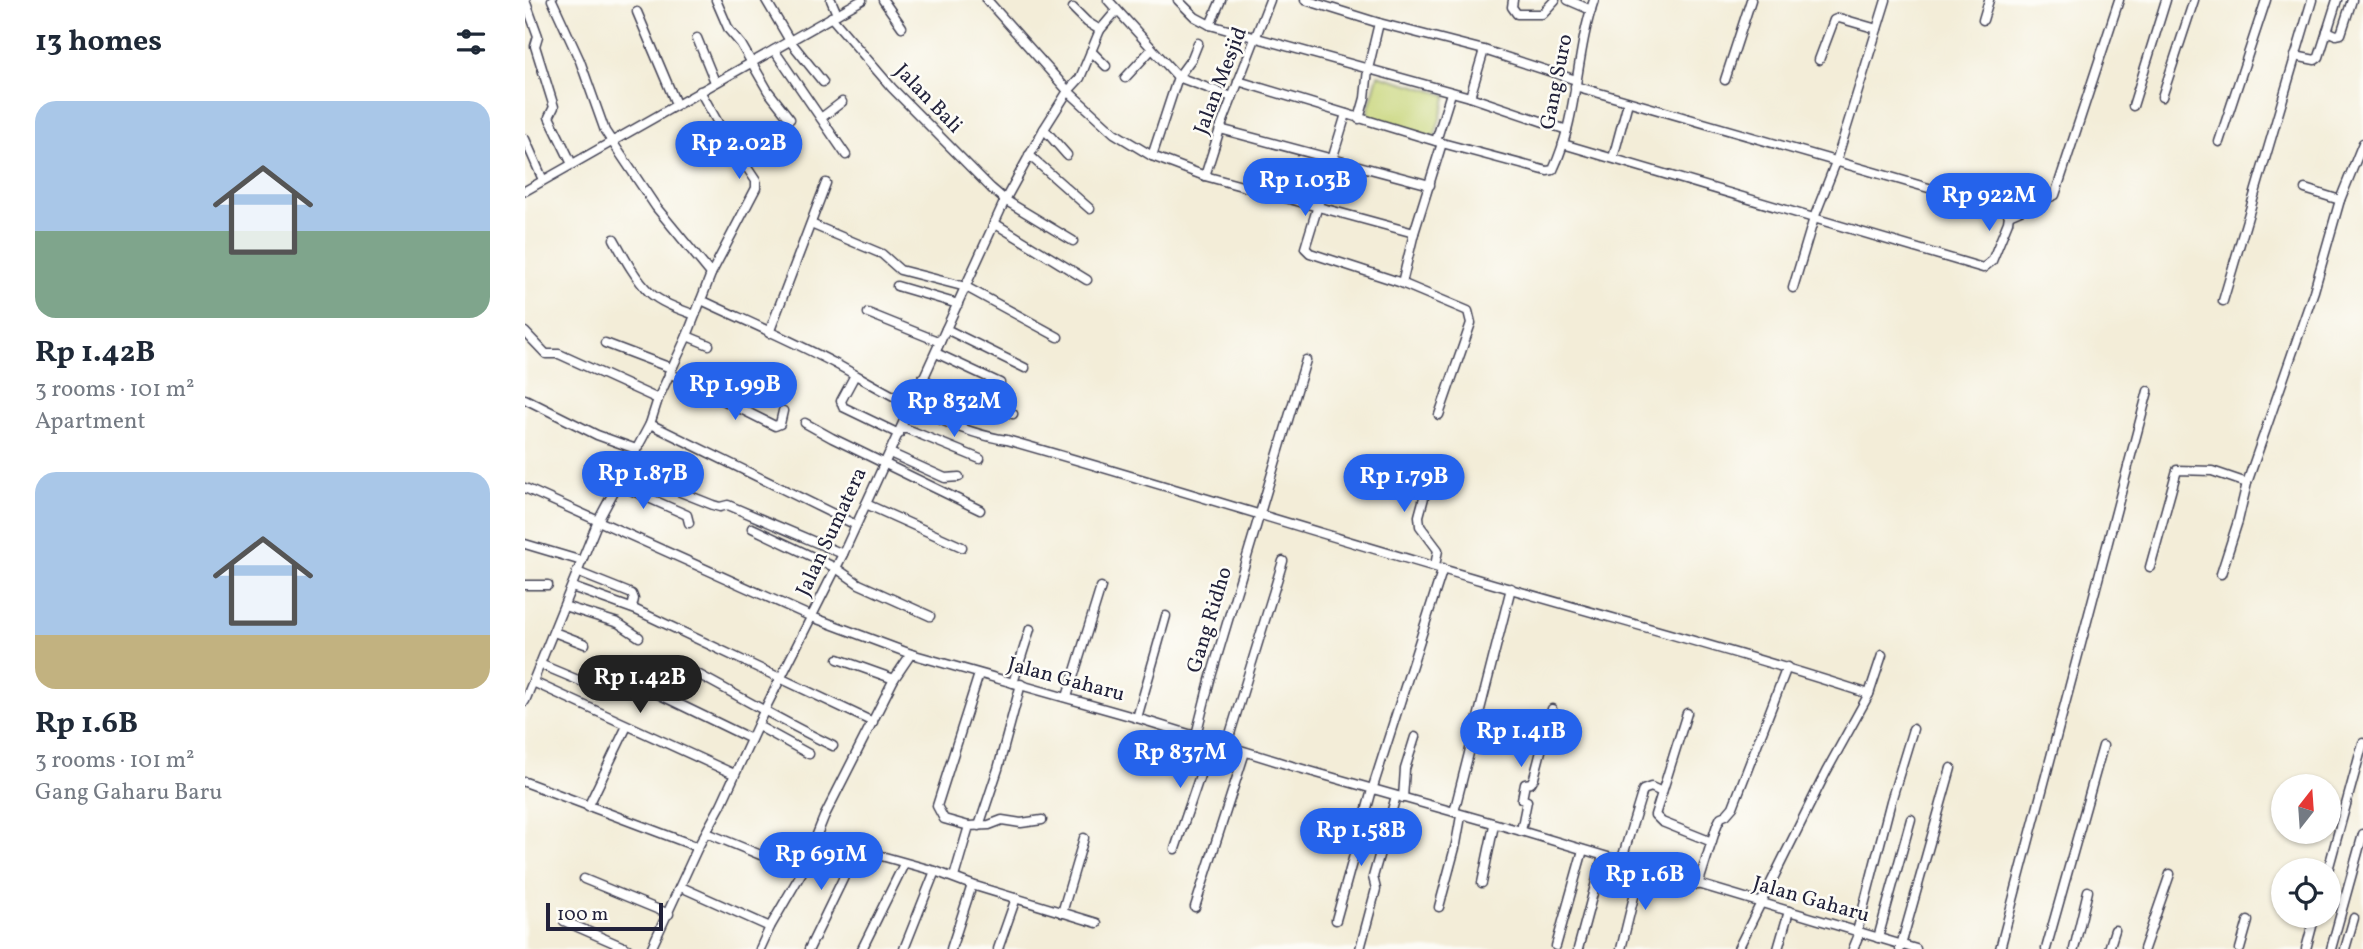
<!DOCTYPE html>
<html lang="en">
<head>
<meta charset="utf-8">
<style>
  :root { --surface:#fff; --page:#f2f2f3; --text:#1f2937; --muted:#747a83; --accent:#2563eb }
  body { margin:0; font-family:Vollkorn,serif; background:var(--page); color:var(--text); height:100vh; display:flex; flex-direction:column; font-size:26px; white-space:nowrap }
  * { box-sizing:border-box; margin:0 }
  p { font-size:23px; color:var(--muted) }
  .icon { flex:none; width:38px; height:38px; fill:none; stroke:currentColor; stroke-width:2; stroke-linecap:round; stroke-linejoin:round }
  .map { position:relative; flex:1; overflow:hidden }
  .details { display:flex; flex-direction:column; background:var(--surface); width:525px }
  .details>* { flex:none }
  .needle { width:46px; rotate:17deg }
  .controls { position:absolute; left:1746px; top:774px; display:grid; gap:14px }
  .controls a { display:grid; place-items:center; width:70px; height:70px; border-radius:50%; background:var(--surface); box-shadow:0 2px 5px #0004; font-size:35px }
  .scale { position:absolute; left:21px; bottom:18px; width:117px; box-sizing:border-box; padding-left:7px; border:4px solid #22223b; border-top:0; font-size:19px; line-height:24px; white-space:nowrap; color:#22223b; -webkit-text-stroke:5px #fdfcf7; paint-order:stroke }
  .price { position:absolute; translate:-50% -60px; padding:0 16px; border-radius:24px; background:var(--accent); color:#fff; font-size:23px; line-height:46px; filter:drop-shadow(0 2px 4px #0008) }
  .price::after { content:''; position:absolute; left:50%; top:42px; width:21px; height:16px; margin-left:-10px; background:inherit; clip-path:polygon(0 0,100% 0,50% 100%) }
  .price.current { background:#222; color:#fff }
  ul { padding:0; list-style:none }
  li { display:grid; align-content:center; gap:14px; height:371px; padding:0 35px }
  li span { display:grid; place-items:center; height:217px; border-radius:21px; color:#555 }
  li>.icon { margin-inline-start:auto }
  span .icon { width:126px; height:126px; fill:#fffc; stroke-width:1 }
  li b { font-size:30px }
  h2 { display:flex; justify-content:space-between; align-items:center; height:84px; padding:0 35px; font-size:30px }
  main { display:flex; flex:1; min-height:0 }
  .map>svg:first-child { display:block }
</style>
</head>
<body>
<main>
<section class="details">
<h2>13 homes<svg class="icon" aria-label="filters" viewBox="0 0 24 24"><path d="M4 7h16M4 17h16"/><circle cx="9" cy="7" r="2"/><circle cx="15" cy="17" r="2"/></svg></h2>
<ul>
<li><span style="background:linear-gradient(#a9c7e8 60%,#7fa58c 0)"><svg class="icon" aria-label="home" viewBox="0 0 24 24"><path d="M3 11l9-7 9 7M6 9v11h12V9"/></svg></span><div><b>Rp 1.42B</b><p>3 rooms · 101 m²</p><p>Apartment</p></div></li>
<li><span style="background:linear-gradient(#a9c7e8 75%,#c2b280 0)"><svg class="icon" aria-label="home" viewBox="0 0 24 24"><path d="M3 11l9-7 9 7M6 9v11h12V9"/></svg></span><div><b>Rp 1.6B</b><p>3 rooms · 101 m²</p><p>Gang Gaharu Baru</p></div></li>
</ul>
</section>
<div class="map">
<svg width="1838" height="949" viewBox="0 0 1838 949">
  <rect width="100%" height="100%" fill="#fdfcf7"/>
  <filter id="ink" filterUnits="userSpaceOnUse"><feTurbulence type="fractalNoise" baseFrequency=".0143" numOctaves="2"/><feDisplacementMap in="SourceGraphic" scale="14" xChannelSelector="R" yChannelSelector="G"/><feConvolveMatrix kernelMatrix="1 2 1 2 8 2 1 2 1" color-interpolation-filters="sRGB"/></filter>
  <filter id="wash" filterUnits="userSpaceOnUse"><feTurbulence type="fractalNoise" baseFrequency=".00686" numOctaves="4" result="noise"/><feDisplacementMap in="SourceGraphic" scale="28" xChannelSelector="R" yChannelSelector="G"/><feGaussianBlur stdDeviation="1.57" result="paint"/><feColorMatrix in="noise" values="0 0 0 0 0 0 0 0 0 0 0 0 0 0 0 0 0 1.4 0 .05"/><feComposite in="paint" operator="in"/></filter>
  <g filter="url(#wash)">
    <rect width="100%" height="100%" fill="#f3edd8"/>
    <!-- green -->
    <path fill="#c6d477" stroke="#747b59" stroke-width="2" d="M853 75 922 95 909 139 841 119Z"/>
  </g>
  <g filter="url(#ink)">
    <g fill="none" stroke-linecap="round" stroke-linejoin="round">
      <defs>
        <g id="minor">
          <path d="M0 0 13 36 10 46 29 107 24 117 47 164"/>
          <path d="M191 0 204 30 216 44 243 91 265 119"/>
          <path d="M241 0 265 41 298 82"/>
          <path d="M306 0 312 14"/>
          <path d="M358 0 377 27"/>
          <path d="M462 0 543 91 589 133 627 156 680 176 889 233"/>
          <path d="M583 0 653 77 707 97"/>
          <path d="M653 0 670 17 685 25"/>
          <path d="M696 0 685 25 945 97 1042 130"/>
          <path d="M780 0 854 23 959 50 1051 80"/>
          <path d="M988 0 987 7 992 14H1017L1030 0"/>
          <path d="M1043 0 1066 10"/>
          <path d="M548 8 562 22 575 30"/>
          <path d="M112 12 151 104"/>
          <path d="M306 17 367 88 466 188 480 200 548 241"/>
          <path d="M1458 20 1464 0"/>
          <path d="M1802 31 1811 35 1816 34 1827 0"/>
          <path d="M172 38 190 82"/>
          <path d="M249 50 321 155"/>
          <path d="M566 51 581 66"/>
          <path d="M1770 56 1790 60 1794 57 1812 0"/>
          <path d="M1294 60 1309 20 1314 18 1352 29"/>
          <path d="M600 78 627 49"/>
          <path d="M1200 80 1226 0"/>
          <path d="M713 81 917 143 1022 171 1028 170C1053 117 1050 55 1069 0"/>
          <path d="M175 91 197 130 231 181V188L186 274"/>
          <path d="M945 97 959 50"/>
          <path d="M1637 97 1669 0"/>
          <path d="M1608 106 1641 0"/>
          <path d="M821 114 780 248 785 253 874 282 943 311 946 323 914 415"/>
          <path d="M296 118 317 102"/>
          <path d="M834 119 840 98 843 69 854 23"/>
          <path d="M519 129 542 155"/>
          <path d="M695 129 905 185"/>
          <path d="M0 139 18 180"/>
          <path d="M911 141 926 93"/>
          <path d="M1694 142 1741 0"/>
          <path d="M1038 144 1458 268 1467 261 1483 222 1484 215 1480 210 1050 86"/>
          <path d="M504 155 565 209"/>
          <path d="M627 156 653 77 667 58 673 43"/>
          <path d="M1088 158 1103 102"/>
          <path d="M680 176 695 129 745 0"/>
          <path d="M1780 189 1815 200"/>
          <path d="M0 191 337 0"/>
          <path d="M1484 215 1530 195 1594 0"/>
          <path d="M469 223 562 280"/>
          <path d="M286 224 357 254 375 270 441 287 533 337"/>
          <path d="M89 239C99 257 110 278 124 292 136 303 154 309 170 315"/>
          <path d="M877 283 889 233 917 143"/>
          <path d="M372 286 433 304"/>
          <path d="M1268 288 1289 218 1311 162 1361 0"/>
          <path d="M176 300C221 321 268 341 311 364 362 392 424 432 482 440 641 485 799 535 958 581 1087 619 1217 652 1344 694"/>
          <path d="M1698 301 1787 0"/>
          <path d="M343 313 415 342"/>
          <path d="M421 329 500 368"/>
          <path d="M0 332 21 354H34L133 399"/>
          <path d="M244 333 301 183"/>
          <path d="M162 336 184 345"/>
          <path d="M80 343 146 368"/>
          <path d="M411 353 475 383"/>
          <path d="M144 373 250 426 255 424 258 411"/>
          <path d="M330 375 316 401 318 407 374 434"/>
          <path d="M397 378 446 406H448L454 399H459L488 414"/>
          <path d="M0 399 72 435 111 449"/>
          <path d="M280 423 307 438 455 510"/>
          <path d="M125 424 331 525"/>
          <path d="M376 429H382L455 459"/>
          <path d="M365 453 420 478 434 477"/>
          <path d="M907 468 894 516 895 526 913 550 910 566"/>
          <path d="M100 470 188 505 195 507 203 505 318 554"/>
          <path d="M92 484 162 515 164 523"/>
          <path d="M0 488 287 617 386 654 612 718 767 766 996 831 1391 949"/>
          <path d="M341 504 437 547"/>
          <path d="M227 528 311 568 334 584 405 616"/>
          <path d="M0 544 57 561"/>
          <path d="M1625 567 1652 470 1687 471 1722 483"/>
          <path d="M52 572 107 594 109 599 107 608"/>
          <path d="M1696 574 1713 521 1722 483 1789 291 1815 200 1838 143"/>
          <path d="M0 585H23"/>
          <path d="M47 587 111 610 348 722"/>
          <path d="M39 606 93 623 114 637"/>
          <path d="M29 632 60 644"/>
          <path d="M313 659 369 679"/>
          <path d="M17 665 72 688"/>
          <path d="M167 671C214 696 260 723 308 746"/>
          <path d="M8 682 209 774"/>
          <path d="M488 683 505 629"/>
          <path d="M131 693 226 739"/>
          <path d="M542 697 576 587"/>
          <path d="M0 701 73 521 125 424 133 399 162 336 186 274 131 207 80 131 55 61 27 0"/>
          <path d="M1162 713 1130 815 1137 822 1187 842"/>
          <path d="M612 718 641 616"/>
          <path d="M233 726 284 754"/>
          <path d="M671 735 685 680 781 360"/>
          <path d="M702 744 758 561"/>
          <path d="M0 782 173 847"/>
          <path d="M878 798 880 769 890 737"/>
          <path d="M63 807 102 726"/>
          <path d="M929 812 986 588"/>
          <path d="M444 826 419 819 412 806 454 674"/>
          <path d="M454 826 473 769 496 684"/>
          <path d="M996 831 1002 801 997 799 1000 784 1006 783 1009 778 1027 709"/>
          <path d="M182 833 277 872 299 817 369 679 386 654"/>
          <path d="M292 838 410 871 447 885 572 923"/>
          <path d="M650 849 687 740"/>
          <path d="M1096 862 1118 790 1126 787 1137 792"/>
          <path d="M1803 870 1838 743"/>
          <path d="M429 877 444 826 464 825 477 820 496 823 517 820"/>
          <path d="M59 879 144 914"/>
          <path d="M957 883 969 825"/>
          <path d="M1173 885 1192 825 1196 817 1201 815 1208 807 1262 667"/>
          <path d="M156 887 245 927"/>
          <path d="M670 907 720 752"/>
          <path d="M914 907 931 844 936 816"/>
          <path d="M537 913 559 838"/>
          <path d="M811 920 847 790 918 568"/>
          <path d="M39 921 103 949"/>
          <path d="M1332 932 1366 801 1388 729"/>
          <path d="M1353 938 1386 819"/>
          <path d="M1031 946 1058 850"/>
          <path d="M126 949 173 847 196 805 240 709 318 554 480 200 519 129 543 91 555 78 575 30 592 10"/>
          <path d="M235 949 245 927 277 872"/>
          <path d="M284 949 332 850"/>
          <path d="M337 949 379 864"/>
          <path d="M379 949 410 871"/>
          <path d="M426 949 447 885"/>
          <path d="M473 949 491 898"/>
          <path d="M835 949 851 889 848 877 871 796"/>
          <path d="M1053 949 1078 856"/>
          <path d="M1096 949 1116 868"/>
          <path d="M1213 949 1301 772 1344 694 1357 655"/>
          <path d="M1253 949 1264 911"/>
          <path d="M1328 949 1335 932"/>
          <path d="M1375 949 1426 768"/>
          <path d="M1475 949 1623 391"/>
          <path d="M1521 949 1578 746"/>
          <path d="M1549 949 1563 891"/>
          <path d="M1584 949 1590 930"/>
          <path d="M1619 949 1645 874"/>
          <path d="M1715 949 1723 921"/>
          <path d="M1781 949 1790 915"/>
          <path d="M1806 949 1838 834"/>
          <path d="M1820 949 1829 918"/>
        </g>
      </defs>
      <!-- minor casing -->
      <use href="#minor" stroke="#414053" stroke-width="11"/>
      <!-- minor -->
      <use href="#minor" stroke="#fff" stroke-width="8"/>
    </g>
  </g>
  <g text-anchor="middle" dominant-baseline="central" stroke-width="5" stroke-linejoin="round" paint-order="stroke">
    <!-- street labels -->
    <g font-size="21" fill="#22223b" stroke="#fdfcf7">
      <text transform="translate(696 81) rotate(-69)">Jalan Mesjid</text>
      <text transform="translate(1032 82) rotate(-79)">Gang Suro</text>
      <text transform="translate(403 99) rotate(46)">Jalan Bali</text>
      <text transform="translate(307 532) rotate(-65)">Jalan Sumatera</text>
      <text transform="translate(685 620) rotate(-73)">Gang Ridho</text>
      <text transform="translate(541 680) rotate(15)">Jalan Gaharu</text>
      <text transform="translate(1286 900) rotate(16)">Jalan Gaharu</text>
    </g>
  </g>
</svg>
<div class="controls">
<a><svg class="needle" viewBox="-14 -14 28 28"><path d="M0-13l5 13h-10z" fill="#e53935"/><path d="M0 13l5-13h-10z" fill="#747a83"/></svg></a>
<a><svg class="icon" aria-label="locate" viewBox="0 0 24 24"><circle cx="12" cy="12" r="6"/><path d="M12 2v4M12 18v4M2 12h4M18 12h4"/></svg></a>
</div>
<div class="scale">100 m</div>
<b class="price" style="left:214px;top:181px">Rp 2.02B</b>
<b class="price" style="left:780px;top:218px">Rp 1.03B</b>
<b class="price" style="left:1464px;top:233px">Rp 922M</b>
<b class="price" style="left:210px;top:422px">Rp 1.99B</b>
<b class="price" style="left:429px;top:439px">Rp 832M</b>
<b class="price" style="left:118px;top:511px">Rp 1.87B</b>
<b class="price" style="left:879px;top:514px">Rp 1.79B</b>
<b class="price current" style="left:115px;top:715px">Rp 1.42B</b>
<b class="price" style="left:996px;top:769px">Rp 1.41B</b>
<b class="price" style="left:655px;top:790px">Rp 837M</b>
<b class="price" style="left:836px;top:868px">Rp 1.58B</b>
<b class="price" style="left:296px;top:892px">Rp 691M</b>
<b class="price" style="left:1120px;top:912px">Rp 1.6B</b>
</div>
</main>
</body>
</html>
